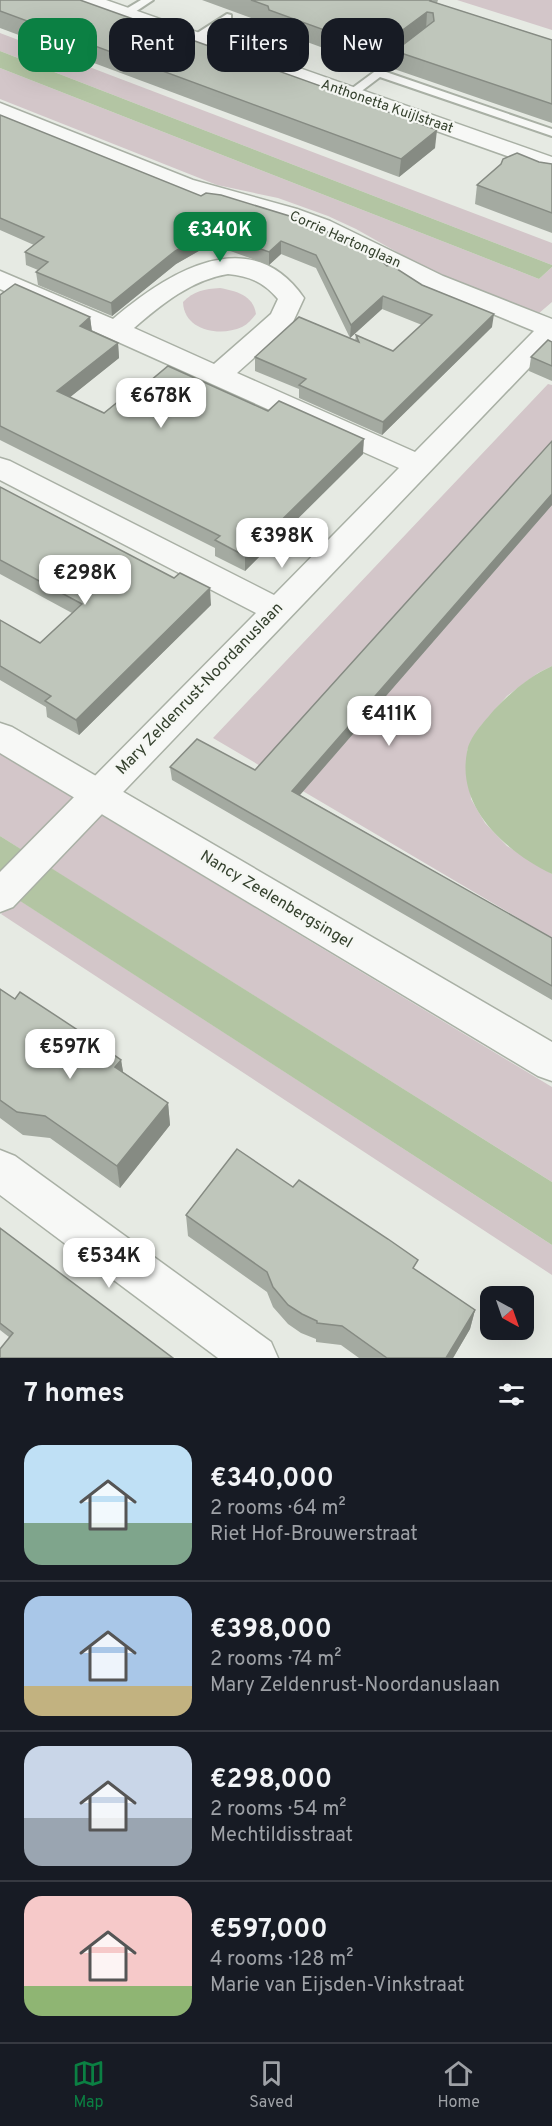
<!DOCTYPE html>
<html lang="en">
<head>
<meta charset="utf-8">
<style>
  :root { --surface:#171b24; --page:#242831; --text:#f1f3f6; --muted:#9ea1a6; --line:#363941; --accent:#0b8043 }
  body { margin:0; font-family:Overpass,sans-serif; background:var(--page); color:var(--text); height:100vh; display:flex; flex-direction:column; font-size:22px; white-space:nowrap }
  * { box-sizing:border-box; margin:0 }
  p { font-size:20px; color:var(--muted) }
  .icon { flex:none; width:33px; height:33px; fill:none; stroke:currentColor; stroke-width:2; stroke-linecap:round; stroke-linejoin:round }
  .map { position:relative; height:1358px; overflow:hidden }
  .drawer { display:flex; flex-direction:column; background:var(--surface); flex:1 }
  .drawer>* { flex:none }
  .banner { position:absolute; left:18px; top:18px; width:516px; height:54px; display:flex; gap:12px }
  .needle { width:39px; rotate:140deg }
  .fabs { position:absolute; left:480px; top:1286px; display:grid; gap:12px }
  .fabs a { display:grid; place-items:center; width:54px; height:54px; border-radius:12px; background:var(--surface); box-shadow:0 6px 24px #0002; font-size:30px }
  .price { position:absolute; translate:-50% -51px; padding:0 14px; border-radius:12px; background:#fff; color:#222; font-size:20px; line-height:39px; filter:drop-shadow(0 2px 3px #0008) }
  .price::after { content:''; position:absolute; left:50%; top:36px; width:18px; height:14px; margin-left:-9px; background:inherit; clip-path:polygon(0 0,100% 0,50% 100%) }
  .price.selected { background:var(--accent); color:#fff }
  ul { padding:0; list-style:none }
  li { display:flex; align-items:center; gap:18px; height:150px; padding:0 24px }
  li+li { border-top:2px solid var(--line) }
  li span { display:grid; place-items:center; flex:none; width:168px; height:120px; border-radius:18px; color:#555 }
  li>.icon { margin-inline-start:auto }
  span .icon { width:72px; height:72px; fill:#fffc; stroke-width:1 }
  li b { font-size:26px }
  h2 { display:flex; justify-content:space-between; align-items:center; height:72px; padding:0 24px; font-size:26px }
  .tag { padding:0 21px; border-radius:18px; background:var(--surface); box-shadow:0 6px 24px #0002; font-size:21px; line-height:54px }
  .tag.selected { background:var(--accent); color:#fff }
  .dock { display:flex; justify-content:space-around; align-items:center; height:84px; border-top:2px solid var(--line); background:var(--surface); font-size:16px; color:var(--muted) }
  .dock a { display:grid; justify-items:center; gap:3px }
  .dock .selected { color:var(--accent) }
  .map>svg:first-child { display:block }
</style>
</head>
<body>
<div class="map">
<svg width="552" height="1358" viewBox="0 0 552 1358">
  <rect width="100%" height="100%" fill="#e6eae3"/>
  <!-- green -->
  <g fill="#d3c6c9">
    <path d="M457 0H552V30Z"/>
    <path d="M0 33 552 243V265L0 51Z"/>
    <path d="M0 68 539 279 552 267V302L538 314 427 269 356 229 328 216 278 198 217 185 0 99Z"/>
    <path d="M220 288C236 291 253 295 256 314 252 319 248 324 242 327 220 337 184 331 183 302 194 291 204 289 220 288Z"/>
    <path d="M548 384 552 385V666L538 673 507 696 481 726 467 750 471 799 485 823 507 846 552 874V938L213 738Z"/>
    <path d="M0 754 74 797 22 850 0 836Z"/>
    <path d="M98 813 552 1087V1182L47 866Z"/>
    <path d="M16 898 552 1245V1275L1 914Z"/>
  </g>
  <!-- water -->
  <g fill="#b3c5a3">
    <path d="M0 51 552 265V267L539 279 0 68Z"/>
    <path d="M552 666V874C507 852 456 809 467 752 469 737 485 721 494 710 511 692 530 676 552 666Z"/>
    <path d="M0 836 552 1182V1245L0 888Z"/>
  </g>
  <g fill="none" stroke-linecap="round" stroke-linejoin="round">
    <defs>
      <g id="service">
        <path d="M141 0H153L129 16H121V12Z"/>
        <path d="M227 14 231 15V19L199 41H191V37Z"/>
        <path d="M412 44 417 47 416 49 386 72 552 129V136L380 77 355 96H347V92Z"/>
      </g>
      <g id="minor">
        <path d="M76 0H106L552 157V172L79 4Z"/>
        <path d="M0 103 193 180 297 209 330 221 443 276 552 319V344L13 907 0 912V872L256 613 0 480V458L10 461 274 595 399 468 0 289V271L113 319C167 273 250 220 304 298L292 324 237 373 415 452 534 331 425 286 312 231 279 219 175 190 0 118ZM228 274C249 276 264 282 278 299L271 314 214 364 134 328C162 304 191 280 228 274Z"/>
        <path d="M0 1150 15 1156 271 1342 278 1358H218L0 1195Z"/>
      </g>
      <path id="tertiary" d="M0 723 12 727 552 1042V1081L538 1076 0 753Z"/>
    </defs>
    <!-- service casing -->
    <use href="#service" stroke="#a9b0a5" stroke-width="4"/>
    <!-- minor casing -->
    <use href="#minor" stroke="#a9b0a5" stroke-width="3"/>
    <!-- tertiary casing -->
    <use href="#tertiary" stroke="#a9b0a5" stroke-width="3"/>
    <!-- service -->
    <use href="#service" fill="#f7f8f6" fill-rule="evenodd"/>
    <!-- minor -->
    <use href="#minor" fill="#f7f8f6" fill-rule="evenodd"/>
    <!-- tertiary -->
    <use href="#tertiary" fill="#f7f8f6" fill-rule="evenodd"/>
  </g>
  <!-- wall -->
  <g fill="#a4aaa1">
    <path d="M0 0 435 148 399 177 0 28Z"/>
    <path d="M202 0H438L437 3 552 40V123L394 69 395 53 380 64 360 57 356 60 269 28 268 24Z"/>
    <path d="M0 115 201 196 319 225V228L422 285 492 327 382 435 299 398V389L255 371V357L355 341 356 335 393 351 422 325 382 309 350 338 316 268 281 254 269 265 211 244 176 264 112 316 38 285 36 272 38 270 26 265 25 252 34 245 0 230Z"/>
    <path d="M539 162 552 164V233L475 204 477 185Z"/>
    <path d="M0 295 90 317 92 331 118 343 119 358 70 397 104 413 125 402 363 454 245 571 215 556V548L0 440Z"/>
    <path d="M552 342V381L529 371 531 357Z"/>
    <path d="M552 441V505L300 795 552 938V1000L172 780 170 767 255 770Z"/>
    <path d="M0 487 211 605 79 735 47 717 46 707 0 680V620L40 643 72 613 0 574Z"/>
    <path d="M0 989 15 999 121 1060 123 1072 168 1103 170 1125 120 1188 50 1138 23 1135 0 1118Z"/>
    <path d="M186 1215 416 1270 475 1310 470 1329 453 1358H359L341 1345 316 1342V1339L301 1333 288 1324 273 1307 267 1292 188 1236Z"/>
    <path d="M0 1228 173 1358 9 1337 0 1330Z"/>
  </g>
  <!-- shaded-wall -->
  <g fill="#868b83">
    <path d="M427 12 426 30 395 51V53L380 64 381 46Z"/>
    <path d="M360 39V57L356 60 357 42Z"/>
    <path d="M437 130 435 148 399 177 401 159Z"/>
    <path d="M210 231 211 244 176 264 112 316 111 303 175 251Z"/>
    <path d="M281 241V254L269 265V252Z"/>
    <path d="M383 296 382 309 350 338 351 325Z"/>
    <path d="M494 314 492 327 382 435 383 422Z"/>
    <path d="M90 317 92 333 80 326Z"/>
    <path d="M118 343 119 358 59 406 57 391Z"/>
    <path d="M364 439 363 454 245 571V556Z"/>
    <path d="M552 494V505L292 804V791Z"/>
    <path d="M210 588 211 605 79 735 76 720Z"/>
    <path d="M121 1060 125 1083 115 1067Z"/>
    <path d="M168 1103 170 1125 120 1188 117 1166Z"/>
    <path d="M475 1310 470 1329 453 1358H446Z"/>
  </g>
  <!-- building -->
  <g fill="#bfc6bb" stroke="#868b83" stroke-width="1.5">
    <path d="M0 0H80L371 104 369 105 437 130 401 159 0 11Z"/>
    <path d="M251 0H431L430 1 552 40V104L395 51 434 21 433 13 427 12 381 46 360 39 357 42 269 10 268 6Z"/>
    <path d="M0 115 201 196 206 193 221 195 319 225 316 227 369 250 387 266 391 265 422 285 494 314 383 422 299 385 306 379 255 357 299 317 359 342 356 335 393 351 432 315 383 296 351 325 316 255 281 241 269 252 210 231 175 251 111 303 36 272 48 262 25 252 44 237 0 218Z"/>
    <path d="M517 153 539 162 552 164V213L477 185 501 164 503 159Z"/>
    <path d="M15 284 90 317 80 326 118 343 57 391 104 413 120 400 125 402 168 366 268 411 279 401 364 439 245 556 215 540 220 536 0 426V295Z"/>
    <path d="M548 340 552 342V366L531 357Z"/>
    <path d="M552 441V494L292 791 552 938V986L170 767 197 739 255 770Z"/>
    <path d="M0 487 174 578 180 573 210 588 76 720 45 701 51 696 0 666V620L40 643 82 604 0 560Z"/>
    <path d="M0 989 15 999 20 992 96 1042 121 1060 115 1067 168 1103 117 1166 45 1116 17 1112 0 1100Z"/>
    <path d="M237 1149 293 1187 299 1180 388 1239 418 1260 413 1268 475 1310 446 1358H387L342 1326 317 1323V1321L302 1314 288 1305 273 1287 267 1272 186 1215Z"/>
    <path d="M0 1228 173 1358H0V1349L13 1333 0 1323Z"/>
  </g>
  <g text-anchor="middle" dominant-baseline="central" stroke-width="4.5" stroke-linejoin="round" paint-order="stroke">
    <!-- far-street labels -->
    <g font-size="14" fill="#34402d" stroke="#f5f7f3">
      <text transform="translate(387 107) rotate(19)">Anthonetta Kuijlstraat</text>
      <text transform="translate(345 240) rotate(24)">Corrie Hartonglaan</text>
    </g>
    <!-- street labels -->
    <g font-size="16" fill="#34402d" stroke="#f5f7f3">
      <text transform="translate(200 689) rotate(-46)">Mary Zeldenrust-Noordanuslaan</text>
      <text transform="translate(276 900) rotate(31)">Nancy Zeelenbergsingel</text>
    </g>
  </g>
</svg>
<div class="fabs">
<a><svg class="needle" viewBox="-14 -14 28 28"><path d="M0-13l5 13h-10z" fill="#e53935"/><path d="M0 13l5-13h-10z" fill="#9ea1a6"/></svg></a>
</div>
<b class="price selected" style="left:220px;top:263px">€340K</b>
<b class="price" style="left:161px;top:429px">€678K</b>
<b class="price" style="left:282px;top:569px">€398K</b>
<b class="price" style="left:85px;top:606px">€298K</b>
<b class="price" style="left:389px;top:747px">€411K</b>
<b class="price" style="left:70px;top:1080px">€597K</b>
<b class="price" style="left:109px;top:1289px">€534K</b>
<div class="banner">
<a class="tag selected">Buy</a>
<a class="tag">Rent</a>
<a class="tag">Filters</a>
<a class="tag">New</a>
</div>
</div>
<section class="drawer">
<h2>7 homes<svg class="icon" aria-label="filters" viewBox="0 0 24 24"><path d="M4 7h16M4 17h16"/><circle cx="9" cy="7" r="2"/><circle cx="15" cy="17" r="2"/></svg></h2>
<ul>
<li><span style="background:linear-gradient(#bfe0f5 65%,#7fa58c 0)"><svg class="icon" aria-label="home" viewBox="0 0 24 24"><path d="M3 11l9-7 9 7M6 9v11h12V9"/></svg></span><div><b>€340,000</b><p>2 rooms · 64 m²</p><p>Riet Hof-Brouwerstraat</p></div></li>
<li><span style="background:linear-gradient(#a9c7e8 75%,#c2b280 0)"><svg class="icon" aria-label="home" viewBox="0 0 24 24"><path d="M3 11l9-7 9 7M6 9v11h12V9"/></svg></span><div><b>€398,000</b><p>2 rooms · 74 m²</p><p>Mary Zeldenrust-Noordanuslaan</p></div></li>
<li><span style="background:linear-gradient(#c9d6e8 60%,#9aa5b1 0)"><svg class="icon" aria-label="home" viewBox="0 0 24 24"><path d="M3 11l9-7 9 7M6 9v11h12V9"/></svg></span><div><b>€298,000</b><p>2 rooms · 54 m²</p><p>Mechtildisstraat</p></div></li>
<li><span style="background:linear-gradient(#f6c9c9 75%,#8fb573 0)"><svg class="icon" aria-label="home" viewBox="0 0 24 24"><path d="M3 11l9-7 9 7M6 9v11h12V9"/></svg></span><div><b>€597,000</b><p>4 rooms · 128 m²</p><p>Marie van Eijsden-Vinkstraat</p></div></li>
</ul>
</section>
<nav class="dock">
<a class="selected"><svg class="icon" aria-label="map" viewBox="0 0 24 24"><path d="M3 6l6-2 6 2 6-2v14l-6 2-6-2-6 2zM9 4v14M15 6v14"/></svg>Map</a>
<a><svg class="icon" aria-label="saved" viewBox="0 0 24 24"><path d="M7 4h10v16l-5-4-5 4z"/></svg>Saved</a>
<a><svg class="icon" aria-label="home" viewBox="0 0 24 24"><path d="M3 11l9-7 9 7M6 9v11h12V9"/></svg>Home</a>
</nav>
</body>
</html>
